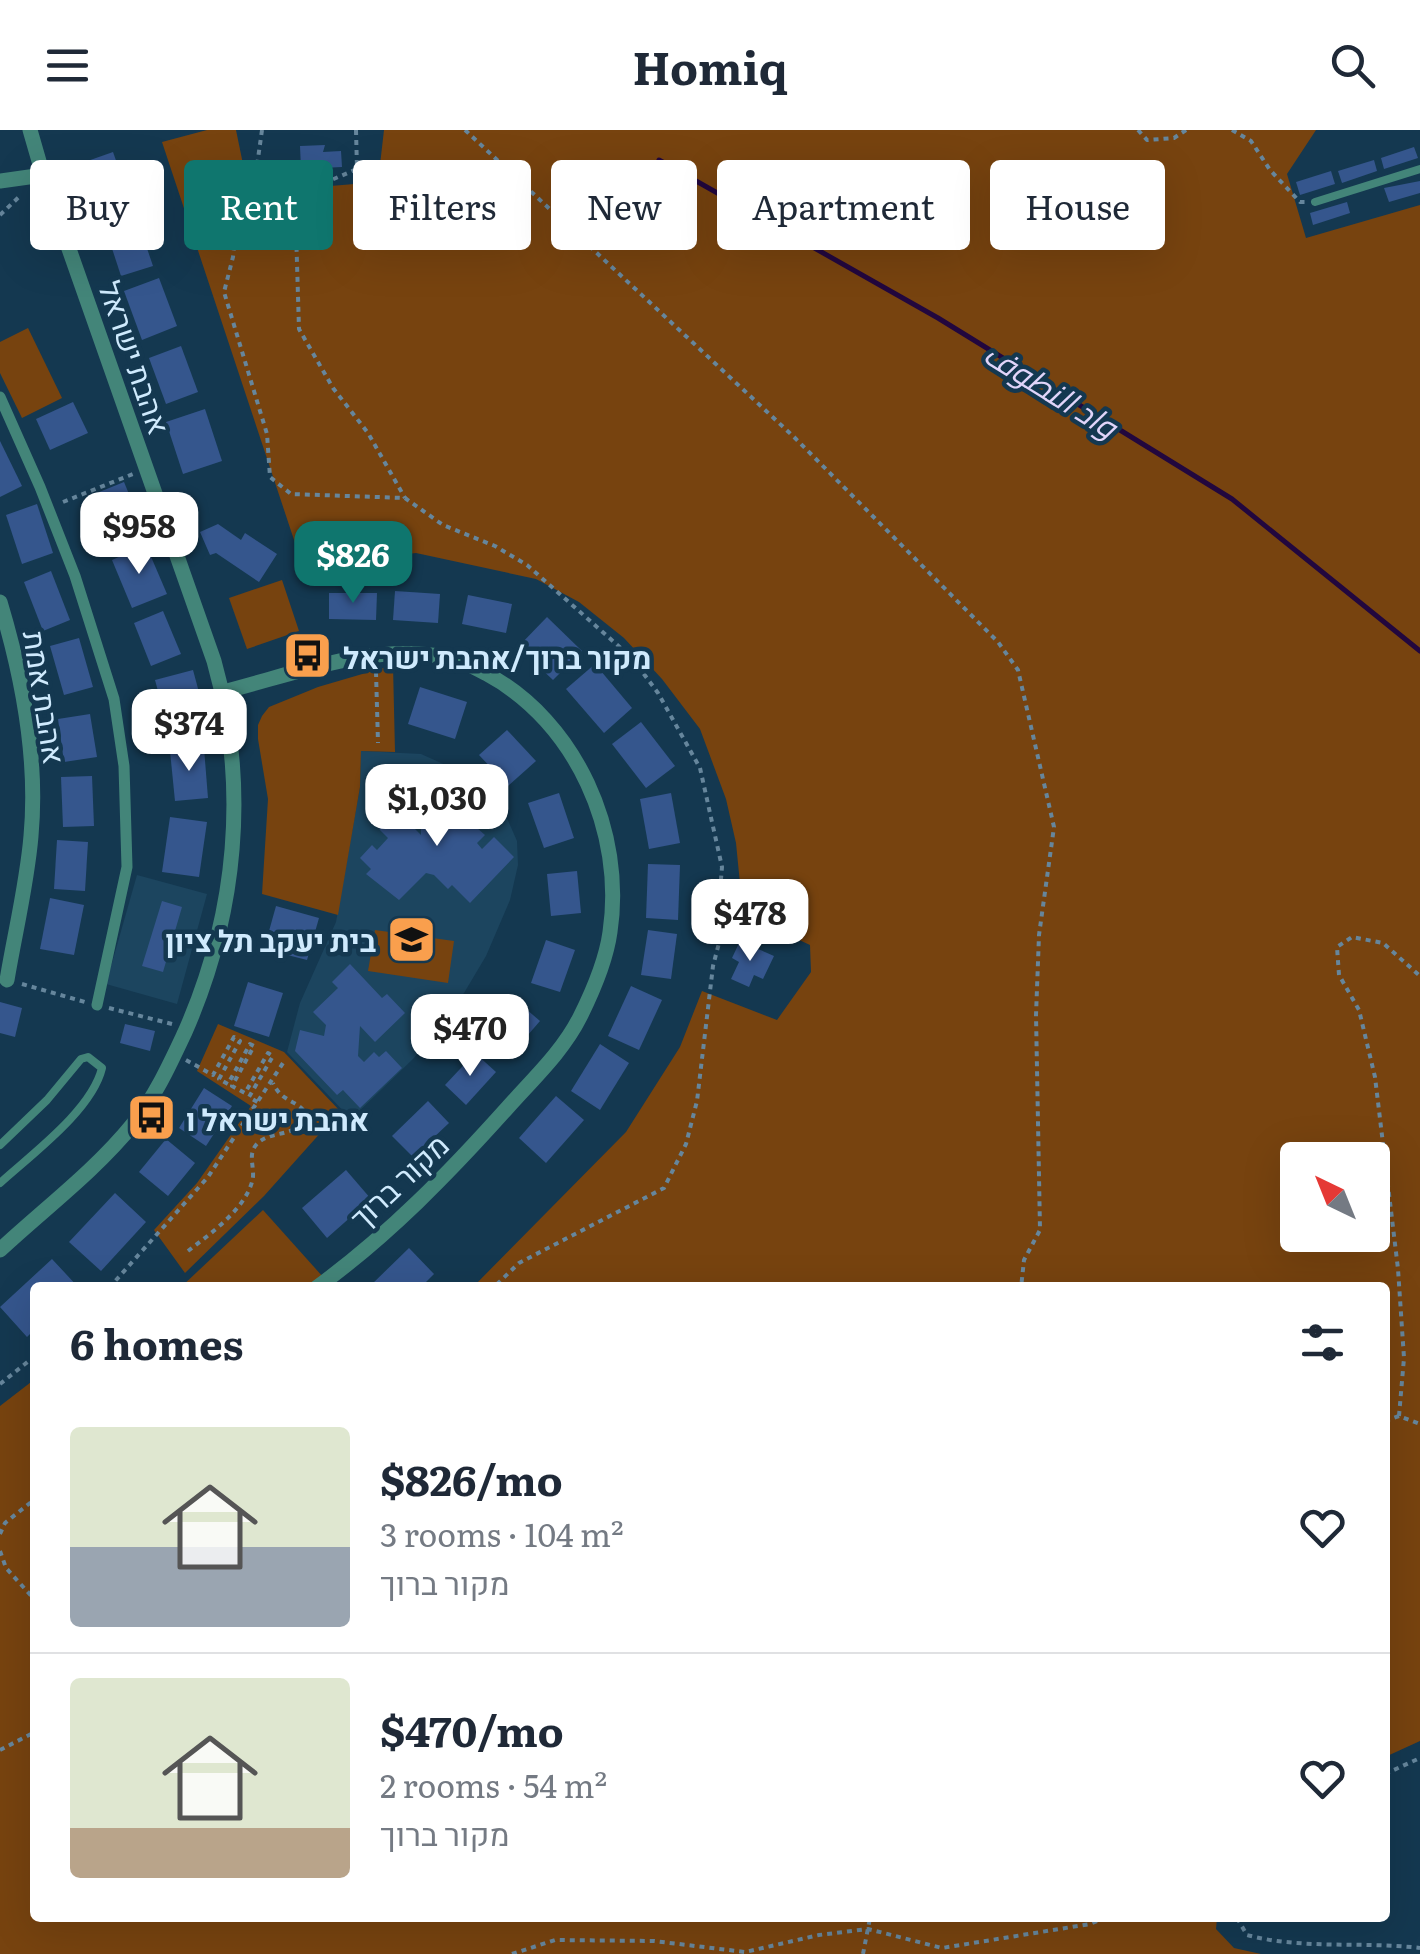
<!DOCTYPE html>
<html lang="en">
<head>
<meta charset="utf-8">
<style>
  :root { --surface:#fff; --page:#f2f2f3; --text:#1f2937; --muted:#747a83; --line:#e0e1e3; --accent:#0f766e }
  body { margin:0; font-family:Literata,Cairo,Heebo,serif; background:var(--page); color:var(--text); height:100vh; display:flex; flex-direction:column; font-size:38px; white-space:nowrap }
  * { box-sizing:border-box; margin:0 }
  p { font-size:32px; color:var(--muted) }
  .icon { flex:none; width:55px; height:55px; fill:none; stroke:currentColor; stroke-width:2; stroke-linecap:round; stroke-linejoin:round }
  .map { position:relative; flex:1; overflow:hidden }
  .sheet { position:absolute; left:30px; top:1152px; width:1360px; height:640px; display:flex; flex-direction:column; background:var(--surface); border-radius:10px; box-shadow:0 10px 40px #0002 }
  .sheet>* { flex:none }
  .banner { position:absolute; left:30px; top:30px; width:1360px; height:90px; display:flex; gap:20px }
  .needle { width:65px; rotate:317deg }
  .fabs { position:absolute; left:1280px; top:1012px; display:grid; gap:20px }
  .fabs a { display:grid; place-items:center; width:110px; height:110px; border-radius:10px; background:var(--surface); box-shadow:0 10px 40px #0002; font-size:50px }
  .price { position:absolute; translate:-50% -85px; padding:0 22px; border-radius:20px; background:#fff; color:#222; font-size:32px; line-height:65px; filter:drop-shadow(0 2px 5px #0008) }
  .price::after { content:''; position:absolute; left:50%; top:60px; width:30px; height:22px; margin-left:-15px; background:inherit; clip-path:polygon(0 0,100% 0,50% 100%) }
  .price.current { background:var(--accent); color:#fff }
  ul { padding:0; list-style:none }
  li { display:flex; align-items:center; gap:30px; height:250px; padding:0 40px }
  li+li { border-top:2px solid var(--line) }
  li span { display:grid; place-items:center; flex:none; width:280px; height:200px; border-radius:10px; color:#555 }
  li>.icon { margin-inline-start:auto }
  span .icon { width:120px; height:120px; fill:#fffc; stroke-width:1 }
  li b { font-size:42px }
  h2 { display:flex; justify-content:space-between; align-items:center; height:120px; padding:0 40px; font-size:42px }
  .tag { padding:0 35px; border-radius:10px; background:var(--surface); box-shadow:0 10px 40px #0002; font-size:35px; line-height:90px }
  .tag.current { background:var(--accent); color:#fff }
  header { display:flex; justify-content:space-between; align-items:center; height:130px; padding:0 40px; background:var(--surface); font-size:45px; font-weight:700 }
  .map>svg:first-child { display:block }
</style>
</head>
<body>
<header><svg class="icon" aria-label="menu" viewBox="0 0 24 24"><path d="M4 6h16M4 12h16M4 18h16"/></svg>Homiq<svg class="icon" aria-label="search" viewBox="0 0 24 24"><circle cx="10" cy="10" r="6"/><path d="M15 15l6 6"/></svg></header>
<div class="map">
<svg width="1420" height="1824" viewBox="0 0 1420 1824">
  <rect width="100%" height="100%" fill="#143850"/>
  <!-- built -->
  <g fill="#1c455f">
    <path d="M361 621 421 624 450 637 481 658 506 686 517 711 518 735 510 770 486 826 464 863 414 928 351 989 287 922 300 873 336 792 360 657Z"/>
    <path d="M137 745 207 764 177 874 106 854Z"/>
  </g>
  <!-- green -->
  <g fill="#77430f" fill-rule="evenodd">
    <path d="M207 0H236L244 39 283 60 378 52 384 0H1316L1287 44 1306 108 1420 75V1611L1385 1627V1158L473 1157 626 1002 680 917 702 861 777 890 811 842 810 815 743 784 736 713 726 669 700 599 662 549 624 508 579 472 536 449 416 423 303 437 162 12ZM1298 1030H1372V1105H1298Z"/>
    <path d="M28 198 62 268 22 288 0 243V212Z"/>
    <path d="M282 450 299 501 247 519 229 468Z"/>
    <path d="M393 535 395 622 361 621 360 657 338 785 262 764 268 669 258 609V595L262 586 269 577 318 557Z"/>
    <path d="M375 800 454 811 448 853 368 841Z"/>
    <path d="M218 894 284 922 340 981 264 1066 185 1143 154 1100 197 1053 251 976 197 941Z"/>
    <path d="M263 1080 332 1157 180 1158Z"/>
    <path d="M35 1249V1788H1217L1216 1799 1234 1818 1261 1824H0V1276Z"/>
  </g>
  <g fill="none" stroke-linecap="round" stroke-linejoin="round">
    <!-- stream -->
    <path stroke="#22073e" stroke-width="5" d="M659 30 938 188 1232 369 1420 521"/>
  </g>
  <!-- building -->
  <g fill="#35568d">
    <path d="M325 15 323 22 341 21 342 37 301 39 300 16Z"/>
    <path d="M1414 17 1418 28 1384 39 1381 28Z"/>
    <path d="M113 22 130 70 96 82 79 34Z"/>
    <path d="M1374 30 1377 41 1342 53 1338 41Z"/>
    <path d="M1331 41 1335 54 1300 65 1296 52Z"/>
    <path d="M1420 51V63L1389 72 1384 58Z"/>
    <path d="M1347 72 1350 83 1313 95 1310 83Z"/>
    <path d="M137 89 153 136 121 146 106 100Z"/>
    <path d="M159 148 177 196 142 210 124 161Z"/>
    <path d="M181 216 198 262 166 274 149 228Z"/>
    <path d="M73 272 88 303 50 320 36 289Z"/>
    <path d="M205 279 222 331 183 344 166 292Z"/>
    <path d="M0 311 22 356 0 367Z"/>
    <path d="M124 352 143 398 105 413 87 367Z"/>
    <path d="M37 374 53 423 22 434 6 385Z"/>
    <path d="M218 394 241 410 245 403 277 424 259 452 216 423 210 425 200 402Z"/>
    <path d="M146 415 167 464 132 478 112 430Z"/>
    <path d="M51 441 70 490 43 501 24 452Z"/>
    <path d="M395 461 440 464 438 493 393 490Z"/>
    <path d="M329 463H377L376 490 329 489Z"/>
    <path d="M468 465 512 474 506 503 462 494Z"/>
    <path d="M163 481 181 524 151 536 134 493Z"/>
    <path d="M547 487 582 521 553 550 518 517Z"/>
    <path d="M79 508 93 557 64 565 50 516Z"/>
    <path d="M595 534 632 578 604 603 566 559Z"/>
    <path d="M193 540 207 592 169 602 155 550Z"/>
    <path d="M420 557 467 572 455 609 408 594Z"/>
    <path d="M90 584 97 627 64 632 58 589Z"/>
    <path d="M641 592 675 636 646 658 612 614Z"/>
    <path d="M507 600 536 631 508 656 479 625Z"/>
    <path d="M204 618 208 668 175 671 170 621Z"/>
    <path d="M92 646 94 696 63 697 61 647Z"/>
    <path d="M421 662H448L467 680 475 672 489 685 477 698 485 705 477 713 482 719 494 707 514 727 470 773 452 755 448 759 434 745 426 743 399 770 366 744 371 739 360 728 372 715 377 720 388 708 379 699 397 681 421 705Z"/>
    <path d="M559 663 574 708 544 718 528 673Z"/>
    <path d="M671 663 680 713 649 719 640 669Z"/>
    <path d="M170 687 207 692 199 747 162 742Z"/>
    <path d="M57 710 88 712 85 761 54 759Z"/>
    <path d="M648 734 680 735 678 790 646 788Z"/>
    <path d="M577 741 581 783 551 786 547 744Z"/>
    <path d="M50 768 84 775 74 825 40 819Z"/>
    <path d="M162 771 182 777 163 842 142 836Z"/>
    <path d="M276 776 319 788 307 830 264 819Z"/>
    <path d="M648 800 677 804 671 849 641 845Z"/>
    <path d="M546 810 575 820 560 862 531 853Z"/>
    <path d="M740 811 774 826 763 849 754 845 749 857 731 849 739 832 732 828Z"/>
    <path d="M350 834 382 868 387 864 405 883 375 912 360 896 358 926 364 932 374 922 379 927 386 921 402 938 360 978 343 960 337 965 295 921 300 900 324 906 326 895 313 882 338 858 332 852Z"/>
    <path d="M248 852 283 863 269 907 234 896Z"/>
    <path d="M631 856 662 870 639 920 608 906Z"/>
    <path d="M0 872 22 878 15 907 0 903Z"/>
    <path d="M519 873 540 891 508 928 487 911Z"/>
    <path d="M125 894 155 901 150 921 120 913Z"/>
    <path d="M600 914 629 933 600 980 571 961Z"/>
    <path d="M475 923 496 942 466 975 445 955Z"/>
    <path d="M204 958 232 976 206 1016 179 998Z"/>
    <path d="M556 966 584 990 546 1033 519 1008Z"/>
    <path d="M428 971 449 993 413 1027 392 1006Z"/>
    <path d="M166 1009 195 1033 168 1066 139 1042Z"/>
    <path d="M346 1040 371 1069 327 1108 302 1078Z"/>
    <path d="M115 1063 146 1092 101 1141 69 1112Z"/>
    <path d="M409 1118 434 1144 420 1158H368Z"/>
    <path d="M52 1129 79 1158H35V1199L27 1207 0 1177Z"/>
  </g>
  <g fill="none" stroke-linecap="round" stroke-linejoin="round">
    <!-- path -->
    <g stroke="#66869c" stroke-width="4" stroke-dasharray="5 5" stroke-linecap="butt">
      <path d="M262 0 256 43 237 87 233 127 224 162 267 304 270 347 291 364 405 368 443 395 495 416 527 435 632 528 658 563 700 638 722 737 717 797 719 813 713 836 697 971 686 1014 664 1058 519 1133 493 1158"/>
      <path d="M356 0 357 39 322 54 299 76 296 100 299 199 333 258 368 303 405 368"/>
      <path d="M465 0 794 307 998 512 1018 540 1054 697 1039 805 1036 885 1040 1100 1024 1130 1021 1158"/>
      <path d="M1138 0 1147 10 1174 8 1186 0"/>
      <path d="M1232 0 1251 11 1270 40 1300 72H1305"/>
      <path d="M0 85 21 65"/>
      <path d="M63 372 133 344"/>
      <path d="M376 542 378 613"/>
      <path d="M22 854 85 872"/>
      <path d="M109 878 172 894"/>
      <path d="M186 930 213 945 234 907 240 911 219 949 228 954 250 914 254 916 232 956 245 963 268 923 273 926 249 967 259 973"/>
      <path d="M188 1121C210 1104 244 1080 252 1052 256 1039 247 1026 256 1015 271 998 298 1010 306 984 297 969 282 973 273 953"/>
      <path d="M109 1158 208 1047 285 930"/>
      <path d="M0 1254 35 1226"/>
      <path d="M1399 1286 1404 1228 1398 1139 1375 947 1359 880 1339 845 1337 817 1352 807 1383 813 1420 846"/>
      <path d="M1385 1291 1399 1286 1420 1294"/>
      <path d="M0 1404 5 1393 35 1369"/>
      <path d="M0 1421 6 1438 35 1470"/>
      <path d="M0 1620 35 1602"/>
      <path d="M1385 1644 1420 1628"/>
      <path d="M1237 1788 1247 1805C1303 1820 1362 1811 1420 1818"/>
      <path d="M512 1824 555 1810 654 1811 745 1822 819 1805 868 1799 942 1818 1090 1794 1104 1788"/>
      <path d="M863 1824 870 1788"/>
    </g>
    <!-- service -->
    <g stroke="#438579" stroke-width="8">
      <path d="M1315 72 1420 39"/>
      <path d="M0 1015 47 970 81 929 88 927 102 938C92 980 32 1024 0 1053"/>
    </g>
    <!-- pedestrian -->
    <path stroke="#438579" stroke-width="11" d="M0 267 40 357 75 446 114 569 124 636 127 737 97 875"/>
    <!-- minor -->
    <g stroke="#438579" stroke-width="15">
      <path d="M0 51 43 45"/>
      <path d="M0 472C22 545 38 630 31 706 27 754 15 802 7 850"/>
      <path d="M223 562C294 544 371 513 445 527 460 529 474 537 487 544 576 592 625 702 610 802 606 831 593 861 580 887 563 921 534 948 509 976 450 1042 388 1106 316 1158"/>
      <path d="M0 1120C44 1079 95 1041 133 994 155 967 170 934 185 902 237 784 249 655 214 531L43 45 30 0"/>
    </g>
  </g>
  <!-- icons -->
  <defs>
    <symbol id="bus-square" viewBox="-11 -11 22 22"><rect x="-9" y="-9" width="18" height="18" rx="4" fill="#f99f4d" stroke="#143850"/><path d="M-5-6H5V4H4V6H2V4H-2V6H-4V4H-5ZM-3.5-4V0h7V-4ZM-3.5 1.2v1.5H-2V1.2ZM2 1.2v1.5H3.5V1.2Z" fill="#111"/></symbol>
    <symbol id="school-square" viewBox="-11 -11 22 22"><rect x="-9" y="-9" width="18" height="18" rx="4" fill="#f99f4d" stroke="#143850"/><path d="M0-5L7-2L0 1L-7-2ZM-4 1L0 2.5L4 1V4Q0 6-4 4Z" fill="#111"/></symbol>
  </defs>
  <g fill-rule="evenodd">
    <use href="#bus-square" x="280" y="498" width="55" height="55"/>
    <use href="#school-square" x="384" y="782" width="55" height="55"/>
    <use href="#bus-square" x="124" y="960" width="55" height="55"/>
  </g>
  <g text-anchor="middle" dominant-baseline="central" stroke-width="9" stroke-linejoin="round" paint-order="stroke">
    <!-- street labels -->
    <g font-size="30" fill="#cfeafd" stroke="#143850">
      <text transform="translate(136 227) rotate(71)">אהבת ישראל</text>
      <text transform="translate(46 567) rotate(81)">אהבת אמת</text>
      <text transform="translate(398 1050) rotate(-43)">מקור ברוך</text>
    </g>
    <!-- poi labels -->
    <g font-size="30" font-weight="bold" fill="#cfeafd" stroke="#143850" text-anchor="start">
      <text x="343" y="526">מקור ברוך/אהבת ישראל</text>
      <text x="376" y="809" text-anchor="end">בית יעקב תל ציון</text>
      <text x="186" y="988">אהבת ישראל ו</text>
    </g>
    <!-- water labels -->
    <g font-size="32" font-style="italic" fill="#e1d5fa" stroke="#143850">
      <text transform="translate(1052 258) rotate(32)">واد النطوف</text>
    </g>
  </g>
</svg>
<div class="fabs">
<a><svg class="needle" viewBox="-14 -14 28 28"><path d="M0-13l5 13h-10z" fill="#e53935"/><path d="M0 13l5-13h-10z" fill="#747a83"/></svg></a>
</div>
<b class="price" style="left:139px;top:447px">$958</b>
<b class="price current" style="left:353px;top:476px">$826</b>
<b class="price" style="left:189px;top:644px">$374</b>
<b class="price" style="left:437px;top:719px">$1,030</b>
<b class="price" style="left:750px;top:834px">$478</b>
<b class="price" style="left:470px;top:949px">$470</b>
<div class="banner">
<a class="tag">Buy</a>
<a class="tag current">Rent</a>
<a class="tag">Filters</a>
<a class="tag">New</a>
<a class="tag">Apartment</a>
<a class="tag">House</a>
</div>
<section class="sheet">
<h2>6 homes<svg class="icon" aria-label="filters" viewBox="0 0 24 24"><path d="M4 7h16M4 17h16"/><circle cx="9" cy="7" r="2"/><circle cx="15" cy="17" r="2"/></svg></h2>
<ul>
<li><span style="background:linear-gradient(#dfe7d0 60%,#9aa5b1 0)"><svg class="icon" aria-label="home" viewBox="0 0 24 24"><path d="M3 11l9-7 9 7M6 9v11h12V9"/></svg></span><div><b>$826/mo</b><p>3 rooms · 104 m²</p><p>מקור ברוך</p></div><svg class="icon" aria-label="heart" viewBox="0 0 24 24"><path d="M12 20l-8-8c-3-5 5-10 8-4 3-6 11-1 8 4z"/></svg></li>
<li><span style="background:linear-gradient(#dfe7d0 75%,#b9a48a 0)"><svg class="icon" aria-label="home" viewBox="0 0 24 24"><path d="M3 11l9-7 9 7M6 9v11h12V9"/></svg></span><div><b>$470/mo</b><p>2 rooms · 54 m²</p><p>מקור ברוך</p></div><svg class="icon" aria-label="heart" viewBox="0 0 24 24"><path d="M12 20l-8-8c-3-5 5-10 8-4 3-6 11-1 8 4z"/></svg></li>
</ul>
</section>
</div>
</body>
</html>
